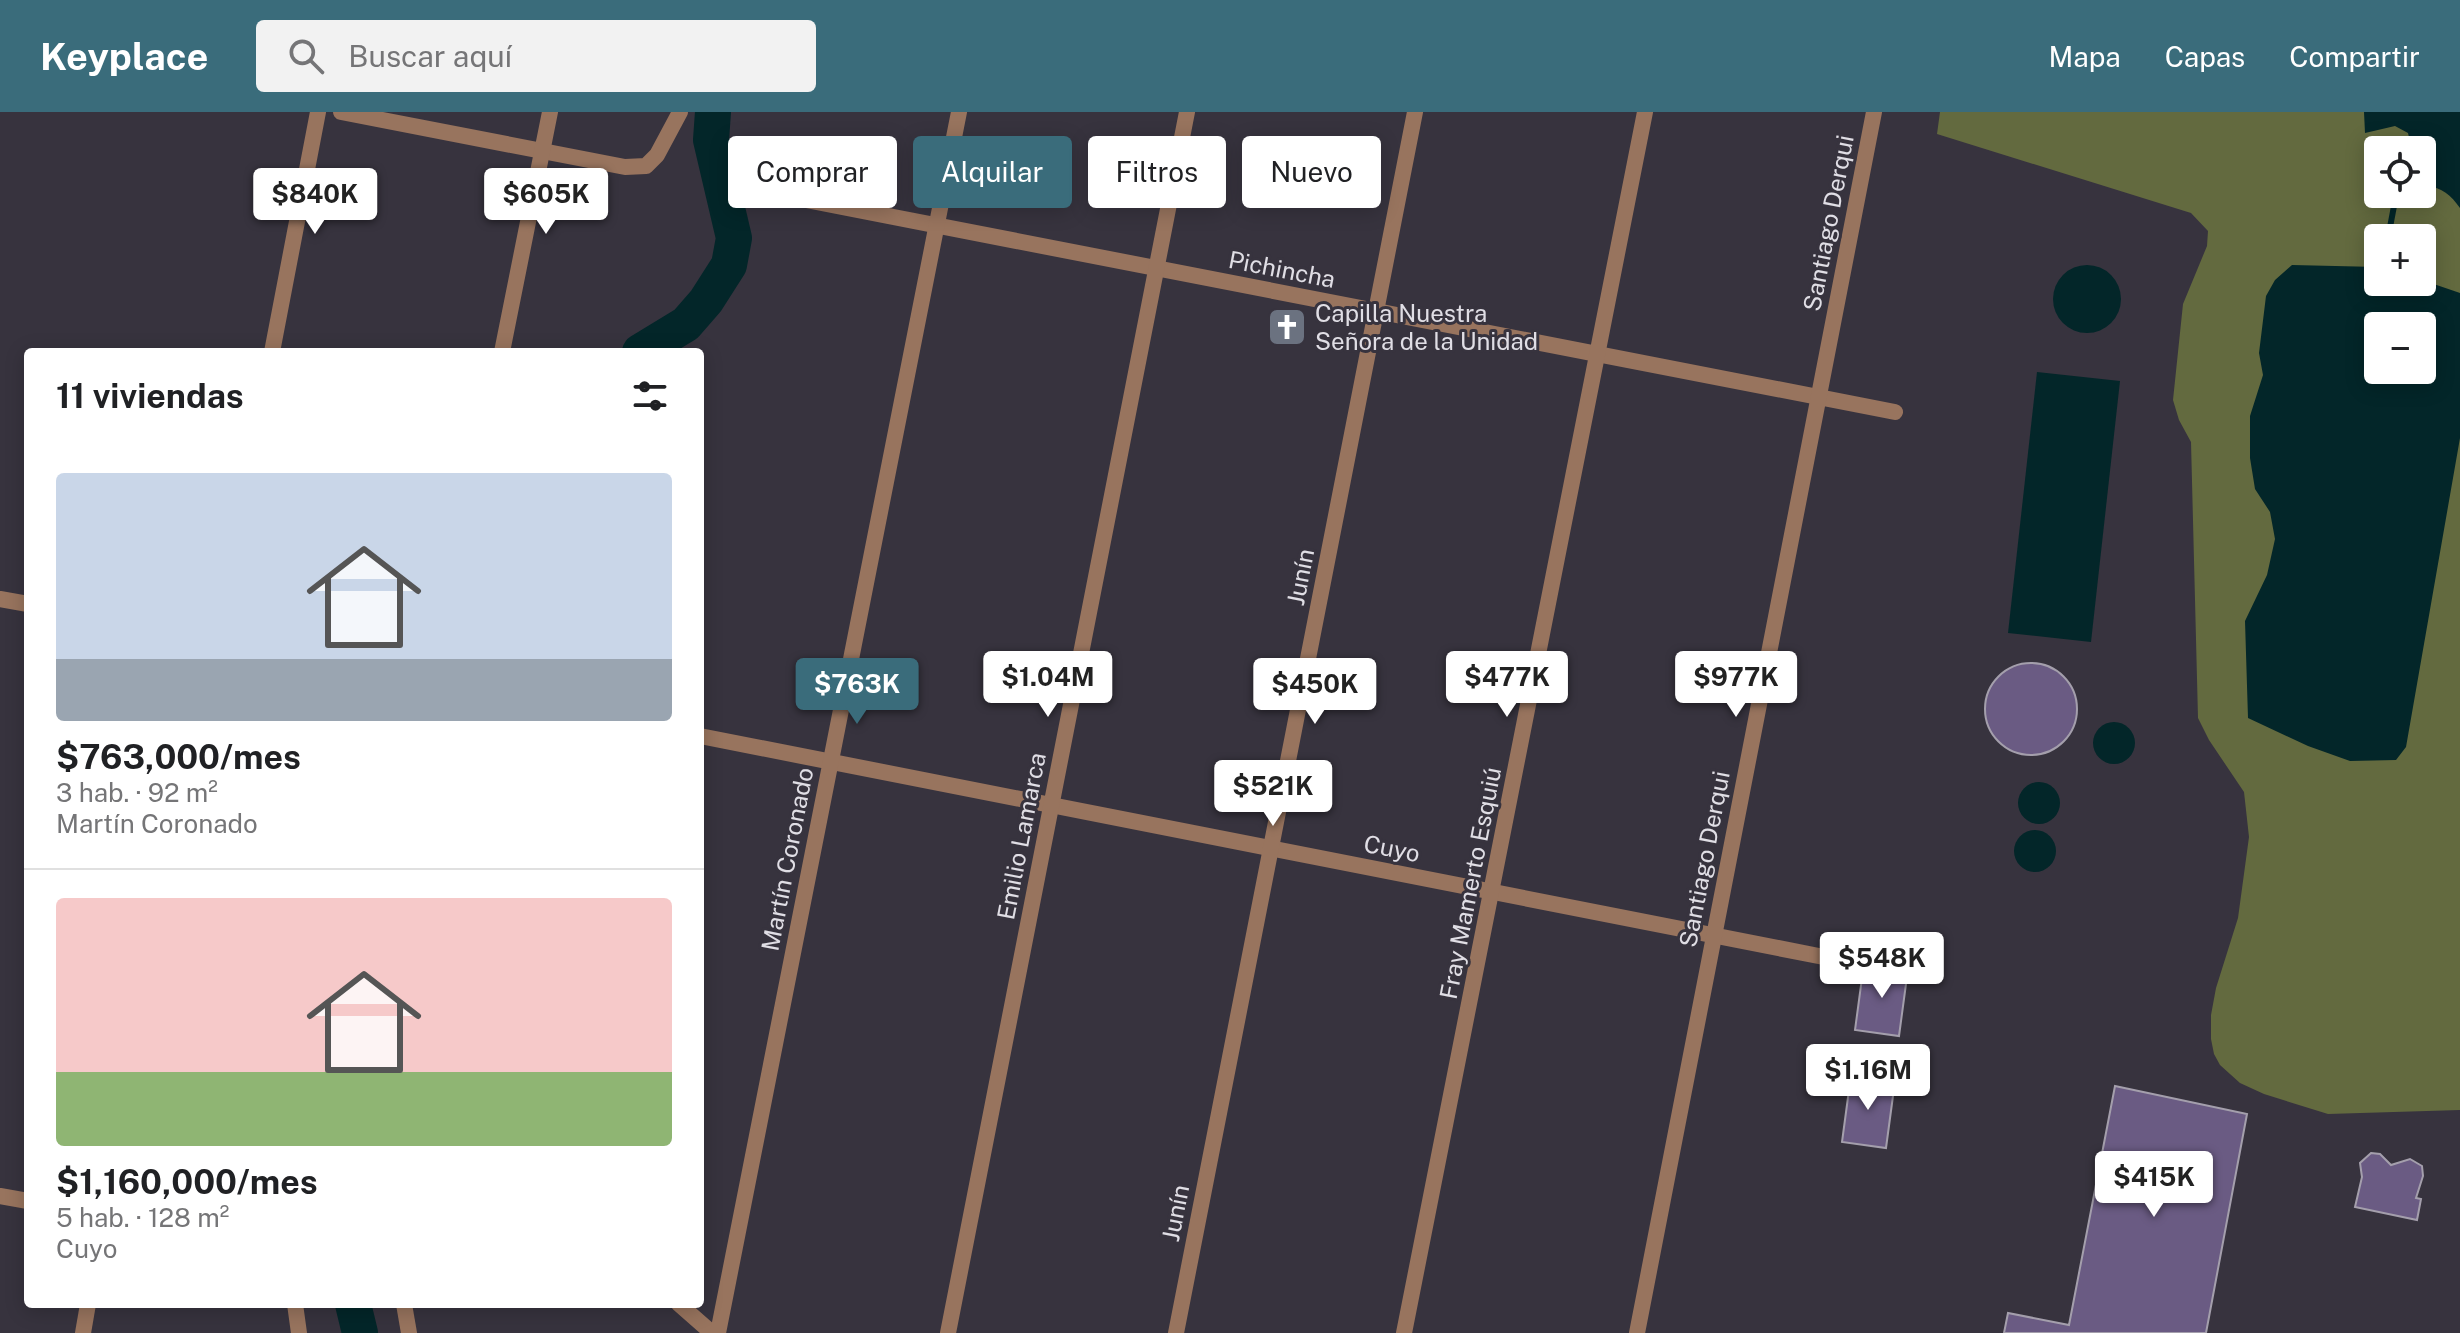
<!DOCTYPE html>
<html lang="es">
<head>
<meta charset="utf-8">
<style>
  :root { --surface:#fff; --page:#f2f2f2; --text:#202124; --muted:#757577; --line:#e0e0e0; --accent:#3a6c7b }
  body { margin:0; font-family:"Public Sans",sans-serif; background:var(--page); color:var(--text); height:100vh; display:flex; flex-direction:column; font-size:30px; white-space:nowrap }
  * { box-sizing:border-box; margin:0 }
  p { font-size:26px; color:var(--muted) }
  .icon { flex:none; width:44px; height:44px; fill:none; stroke:currentColor; stroke-width:2; stroke-linecap:round; stroke-linejoin:round }
  .map { position:relative; flex:1; overflow:hidden }
  .drawer { position:absolute; left:24px; top:236px; width:680px; height:960px; display:flex; flex-direction:column; background:var(--surface); border-radius:8px; box-shadow:0 4px 20px #0003 }
  .drawer>* { flex:none }
  .hud { position:absolute; left:728px; top:24px; width:760px; height:72px; display:flex; gap:16px }
  .controls { position:absolute; left:2364px; top:24px; display:grid; gap:16px }
  .controls a { display:grid; place-items:center; width:72px; height:72px; border-radius:8px; background:var(--surface); box-shadow:0 4px 20px #0003; font-size:40px }
  .price { position:absolute; translate:-50% -68px; padding:0 18px; border-radius:8px; background:#fff; color:#222; font-size:26px; line-height:52px; filter:drop-shadow(0 2px 4px #0008) }
  .price::after { content:''; position:absolute; left:50%; top:48px; width:24px; height:18px; margin-left:-12px; background:inherit; clip-path:polygon(0 0,100% 0,50% 100%) }
  .price.selected { background:var(--accent); color:#fff }
  ul { padding:0; list-style:none }
  li { display:grid; align-content:center; gap:16px; height:424px; padding:0 32px }
  li+li { border-top:2px solid var(--line) }
  li span { display:grid; place-items:center; height:248px; border-radius:8px; color:#555 }
  li>.icon { margin-inline-start:auto }
  span .icon { width:144px; height:144px; fill:#fffc; stroke-width:1 }
  li b { font-size:34px }
  h2 { display:flex; justify-content:space-between; align-items:center; height:96px; padding:0 32px; font-size:34px }
  .chip { padding:0 28px; border-radius:8px; background:var(--surface); box-shadow:0 4px 20px #0003; font-size:28px; line-height:72px }
  .chip.selected { background:var(--accent); color:#fff }
  header { display:flex; align-items:center; gap:48px; box-sizing:border-box; height:112px; padding:0 40px; background:var(--accent); color:#fff }
  header strong { font-size:38px }
  nav { display:flex; gap:44px; margin-inline-start:auto; font-size:28px }
  .search { width:560px; height:72px; background:var(--page); display:flex; align-items:center; gap:20px; box-sizing:border-box; padding:0 28px; border-radius:8px; color:var(--muted); font-size:30px }
  .map>svg:first-child { display:block }
</style>
</head>
<body>
<header>
<strong>Keyplace</strong>
<div class="search"><svg class="icon" aria-label="search" viewBox="0 0 24 24"><circle cx="10" cy="10" r="6"/><path d="M15 15l6 6"/></svg>Buscar aquí</div>
<nav><a>Mapa</a><a>Capas</a><a>Compartir</a></nav>
</header>
<div class="map">
<svg width="2460" height="1221" viewBox="0 0 2460 1221">
  <rect width="100%" height="100%" fill="#37333e"/>
  <!-- forest -->
  <path fill="#636a3f" fill-rule="evenodd" d="M1940 0H2460V998L2328 1002 2264 982 2240 971 2220 953 2214 942 2211 927V903L2216 876 2238 806 2249 725 2244 680 2209 628 2198 606 2191 330 2179 308 2173 288 2183 192 2207 134 2208 119 2191 101 1937 22ZM2378 38H2422V82H2378ZM2378 126H2422V170H2378ZM2378 214H2422V258H2378Z"/>
  <!-- water -->
  <g fill="#032629" fill-rule="evenodd">
    <path d="M2364 0H2460V96C2450 82 2440 73 2422 75V38H2412L2408 21 2395 14 2365 21Z"/>
    <circle cx="2087" cy="187" r="34"/>
    <path d="M2292 153 2378 155V170L2422 168 2460 181V326L2406 635 2396 648 2350 649 2308 634 2248 606 2245 509 2267 463 2275 427 2270 400 2255 377 2250 346V304L2263 263 2259 241 2266 184 2275 168ZM2422 214V258H2378V214Z"/>
    <path d="M2037 260 2120 269 2091 530 2008 521Z"/>
    <circle cx="2114" cy="631" r="21"/>
    <circle cx="2039" cy="691" r="21"/>
    <circle cx="2035" cy="739" r="21"/>
  </g>
  <g fill="none" stroke-linecap="round" stroke-linejoin="round">
    <!-- stream -->
    <path stroke="#032629" stroke-width="6" d="M2388 126 2394 94"/>
    <!-- river -->
    <g stroke="#032629" stroke-width="36">
      <path d="M640 240 686 212 706 189 729 153 734 126 711 28 713 0"/>
      <path d="M353 1192 360 1221"/>
    </g>
  </g>
  <!-- building -->
  <g fill="#6a5b83" stroke="#a49fac" stroke-width="2">
    <circle cx="2031" cy="597" r="46"/>
    <path d="M1864 851 1908 857 1899 924 1855 918Z"/>
    <path d="M1851 963 1895 969 1886 1036 1842 1030Z"/>
    <path d="M2115 974 2247 1002 2206 1221H2004L2008 1201 2069 1213Z"/>
    <path d="M2371 1041 2380 1042 2391 1053 2410 1047 2422 1054 2423 1064 2416 1086 2421 1087 2417 1108 2355 1095 2362 1065 2360 1051Z"/>
  </g>
  <g fill="none" stroke-linecap="round" stroke-linejoin="round">
    <!-- minor -->
    <g stroke="#98745e" stroke-width="16">
      <path d="M341 0 625 55 646 54 657 43 680 0"/>
      <path d="M801 87 1895 300"/>
      <path d="M272 240 318 0"/>
      <path d="M502 240 550 0"/>
      <path d="M0 487 28 492"/>
      <path d="M700 624 1839 848"/>
      <path d="M0 1084 28 1089"/>
      <path d="M295 1192 299 1221"/>
      <path d="M404 1192 409 1221"/>
      <path d="M679 1192 712 1221"/>
      <path d="M83 1221 88 1192"/>
      <path d="M718 1221 959 0"/>
      <path d="M948 1221 1187 0"/>
      <path d="M1176 1221 1415 0"/>
      <path d="M1404 1221 1645 0"/>
      <path d="M1637 1221 1874 0"/>
    </g>
  </g>
  <!-- icons -->
  <defs>
    <symbol id="church-square" viewBox="-11 -11 22 22"><rect x="-9" y="-9" width="18" height="18" rx="4" fill="#6b7280" stroke="#37333e"/><path d="M-1.2-6h2.4v3.5h3.3v2.4h-3.3V6h-2.4V-.1h-3.3v-2.4h3.3Z" fill="#fff"/></symbol>
  </defs>
  <g fill-rule="evenodd">
    <use href="#church-square" x="1265" y="193" width="44" height="44"/>
  </g>
  <g text-anchor="middle" dominant-baseline="central" stroke-width="6" stroke-linejoin="round" paint-order="stroke">
    <!-- street labels -->
    <g font-size="24" fill="#e0dee5" stroke="#37333e">
      <text transform="translate(1828 111) rotate(-79)">Santiago Derqui</text>
      <text transform="translate(1282 157) rotate(11)">Pichincha</text>
      <text transform="translate(1300 465) rotate(-79)">Junín</text>
      <text transform="translate(1021 724) rotate(-79)">Emilio Lamarca</text>
      <text transform="translate(1392 736) rotate(11)">Cuyo</text>
      <text transform="translate(787 747) rotate(-79)">Martín Coronado</text>
      <text transform="translate(1704 747) rotate(-79)">Santiago Derqui</text>
      <text transform="translate(1470 771) rotate(-79)">Fray Mamerto Esquiú</text>
      <text transform="translate(1175 1101) rotate(-79)">Junín</text>
    </g>
    <!-- poi labels -->
    <g font-size="24" fill="#e0dee5" stroke="#37333e" text-anchor="start">
      <text x="1315" y="201">Capilla Nuestra<tspan x="1315" dy="28">Señora de la Unidad</tspan></text>
    </g>
  </g>
</svg>
<div class="controls">
<a><svg class="icon" aria-label="locate" viewBox="0 0 24 24"><circle cx="12" cy="12" r="6"/><path d="M12 2v4M12 18v4M2 12h4M18 12h4"/></svg></a>
<a>+</a>
<a>−</a>
</div>
<b class="price" style="left:315px;top:124px">$840K</b>
<b class="price" style="left:546px;top:124px">$605K</b>
<b class="price" style="left:1048px;top:607px">$1.04M</b>
<b class="price" style="left:1507px;top:607px">$477K</b>
<b class="price" style="left:1736px;top:607px">$977K</b>
<b class="price selected" style="left:857px;top:614px">$763K</b>
<b class="price" style="left:1315px;top:614px">$450K</b>
<b class="price" style="left:1273px;top:716px">$521K</b>
<b class="price" style="left:1882px;top:888px">$548K</b>
<b class="price" style="left:1868px;top:1000px">$1.16M</b>
<b class="price" style="left:2154px;top:1107px">$415K</b>
<div class="hud">
<a class="chip">Comprar</a>
<a class="chip selected">Alquilar</a>
<a class="chip">Filtros</a>
<a class="chip">Nuevo</a>
</div>
<section class="drawer">
<h2>11 viviendas<svg class="icon" aria-label="filters" viewBox="0 0 24 24"><path d="M4 7h16M4 17h16"/><circle cx="9" cy="7" r="2"/><circle cx="15" cy="17" r="2"/></svg></h2>
<ul>
<li><span style="background:linear-gradient(#c9d6e8 75%,#9aa5b1 0)"><svg class="icon" aria-label="home" viewBox="0 0 24 24"><path d="M3 11l9-7 9 7M6 9v11h12V9"/></svg></span><div><b>$763,000/mes</b><p>3 hab. · 92 m²</p><p>Martín Coronado</p></div></li>
<li><span style="background:linear-gradient(#f6c9c9 70%,#8fb573 0)"><svg class="icon" aria-label="home" viewBox="0 0 24 24"><path d="M3 11l9-7 9 7M6 9v11h12V9"/></svg></span><div><b>$1,160,000/mes</b><p>5 hab. · 128 m²</p><p>Cuyo</p></div></li>
</ul>
</section>
</div>
</body>
</html>
